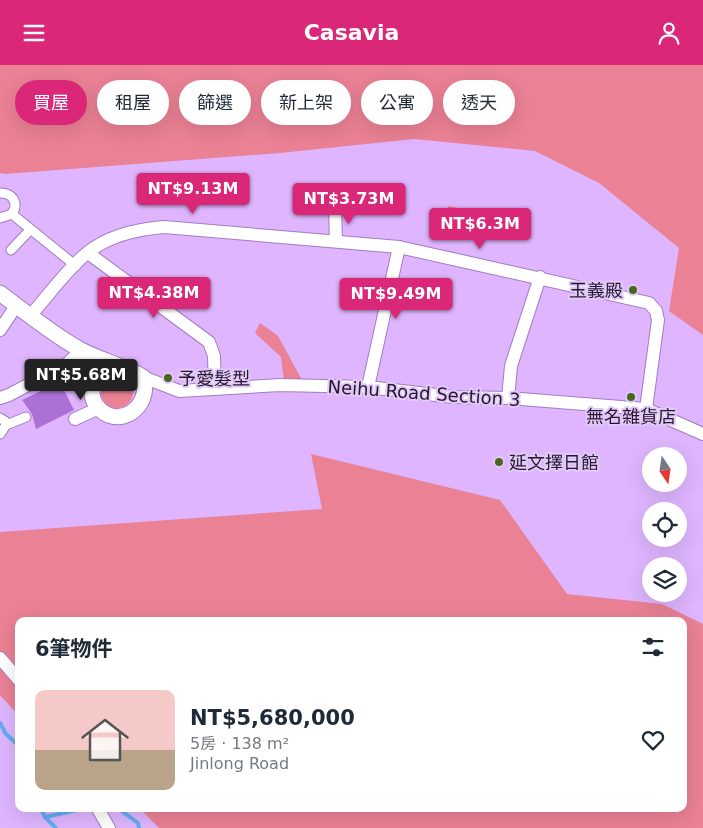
<!DOCTYPE html>
<html lang="zh-TW">
<head>
<meta charset="utf-8">
<style>
  :root { --surface:#fff; --page:#f2f2f3; --text:#1f2937; --muted:#747a83; --line:#e0e1e3; --accent:#db2777 }
  body { margin:0; font-family:"DejaVu Sans","Noto Sans TC",sans-serif; background:var(--page); color:var(--text); height:100vh; display:flex; flex-direction:column; font-size:19px; white-space:nowrap }
  * { box-sizing:border-box; margin:0 }
  p { font-size:16px; color:var(--muted) }
  .icon { flex:none; width:28px; height:28px; fill:none; stroke:currentColor; stroke-width:2; stroke-linecap:round; stroke-linejoin:round }
  .map { position:relative; flex:1; overflow:hidden }
  .details { position:absolute; left:15px; top:552px; width:672px; height:195px; display:flex; flex-direction:column; background:var(--surface); border-radius:10px; box-shadow:0 5px 20px #0002 }
  .details>* { flex:none }
  .top-card { position:absolute; left:15px; top:15px; width:674px; height:45px; display:flex; gap:10px }
  .needle { width:32px; rotate:167deg }
  .buttons { position:absolute; left:642px; top:382px; display:grid; gap:10px }
  .buttons a { display:grid; place-items:center; width:45px; height:45px; border-radius:50%; background:var(--surface); box-shadow:0 5px 20px #0002; font-size:25px }
  .price { position:absolute; translate:-50% -42px; padding:0 11px; border-radius:5px; background:var(--accent); color:#fff; font-size:16px; line-height:32px; filter:drop-shadow(0 1px 2px #0008) }
  .price::after { content:''; position:absolute; left:50%; top:30px; width:15px; height:11px; margin-left:-8px; background:inherit; clip-path:polygon(0 0,100% 0,50% 100%) }
  .price.selected { background:#222; color:#fff }
  ul { padding:0; list-style:none }
  li { display:flex; align-items:center; gap:15px; height:125px; padding:0 20px }
  li+li { border-top:1px solid var(--line) }
  li span { display:grid; place-items:center; flex:none; width:140px; height:100px; border-radius:10px; color:#555 }
  li>.icon { margin-inline-start:auto }
  span .icon { width:60px; height:60px; fill:#fffc; stroke-width:1 }
  li b { font-size:21px }
  h2 { display:flex; justify-content:space-between; align-items:center; height:60px; padding:0 20px; font-size:21px }
  .tag { padding:0 18px; border-radius:22px; background:var(--surface); box-shadow:0 5px 20px #0002; font-size:18px; line-height:45px }
  .tag.selected { background:var(--accent); color:#fff }
  header { display:flex; justify-content:space-between; align-items:center; height:65px; padding:0 20px; background:var(--accent); color:#fff; font-size:22px; font-weight:700 }
  .map>svg:first-child { display:block }
</style>
</head>
<body>
<header><svg class="icon" aria-label="menu" viewBox="0 0 24 24"><path d="M4 6h16M4 12h16M4 18h16"/></svg>Casavia<svg class="icon" aria-label="person" viewBox="0 0 24 24"><circle cx="12" cy="8" r="4"/><path d="M4 21q1-7 8-7t8 7"/></svg></header>
<div class="map">
<svg width="703" height="763" viewBox="0 0 703 763">
  <rect width="100%" height="100%" fill="#deb5fe"/>
  <!-- green -->
  <g fill="#ea8194">
    <path d="M0 0H703V270L669 246 679 183 599 118 535 86 414 74 280 88 5 109 0 108Z"/>
    <path d="M448 141 468 145 465 159 444 155Z"/>
    <path d="M260 258 278 271 303 317 284 316 281 292 255 268Z"/>
    <circle cx="117" cy="327" r="16"/>
    <path d="M311 389 500 435 567 529 662 539 703 559V763H159L140 744H684V556H19V651L0 630V467L322 444Z"/>
  </g>
  <g fill="none" stroke-linecap="round" stroke-linejoin="round">
    <!-- stream -->
    <g stroke="#63abf1" stroke-width="4">
      <path d="M0 658 6 669 19 681"/>
      <path d="M41 744 45 752 56 763"/>
      <path d="M119 744 138 758 139 763"/>
      <path d="M45 752 82 744"/>
    </g>
  </g>
  <!-- building -->
  <path fill="#ac70d7" d="M60 317 74 345 36 364 32 349 22 335Z"/>
  <g fill="none" stroke-linecap="round" stroke-linejoin="round">
    <defs>
      <g id="pedestrian">
        <path d="M0 128C13 128 19 138 12 149L0 153"/>
        <path d="M12 149 76 201"/>
        <path d="M11 185 30 165"/>
        <path d="M0 353 5 356 6 360 0 369"/>
        <path d="M6 360 26 352"/>
      </g>
      <g id="minor">
        <path d="M335 144 336 176"/>
        <path d="M88 188 209 277 214 291 215 324"/>
        <path d="M30 251C48 231 66 205 87 188 108 171 138 164 164 162L399 182 649 238 656 246 658 255 646 344"/>
        <path d="M0 265 16 241"/>
        <path d="M143 312 179 326 280 320 368 322 453 332 508 333 646 344 703 369"/>
        <path d="M368 322 399 182"/>
        <path d="M0 333 9 330 67 299 81 285"/>
        <path d="M508 333 511 301 540 212"/>
        <path d="M75 354 99 343"/>
        <path d="M0 593 19 615"/>
        <path d="M98 744 109 763"/>
      </g>
      <path id="tertiary" d="M0 228C26 248 51 268 79 284 99 295 122 300 143 312 153 343 116 367 96 340 85 324 101 308 92 296 89 292 84 288 81 285"/>
    </defs>
    <!-- pedestrian casing -->
    <use href="#pedestrian" stroke="#a47cc2" stroke-width="11"/>
    <!-- minor casing -->
    <use href="#minor" stroke="#a47cc2" stroke-width="14"/>
    <!-- tertiary casing -->
    <use href="#tertiary" stroke="#a47cc2" stroke-width="17"/>
    <!-- pedestrian -->
    <use href="#pedestrian" stroke="#fff" stroke-width="9"/>
    <!-- minor -->
    <use href="#minor" stroke="#fff" stroke-width="12"/>
    <!-- tertiary -->
    <use href="#tertiary" stroke="#fff" stroke-width="15"/>
  </g>
  <!-- markers -->
  <g fill="#48671d" stroke="#e2caf7" stroke-width="2">
    <circle cx="633" cy="225" r="5"/>
    <circle cx="168" cy="313" r="5"/>
    <circle cx="631" cy="332" r="5"/>
    <circle cx="499" cy="397" r="5"/>
  </g>
  <g text-anchor="middle" dominant-baseline="central" stroke-width="4" stroke-linejoin="round" paint-order="stroke">
    <!-- poi labels -->
    <g font-size="18" fill="#261631" stroke="#e2caf7" text-anchor="start">
      <text x="623" y="225" text-anchor="end">玉義殿</text>
      <text x="178" y="313">予愛髮型</text>
      <text x="631" y="351" text-anchor="middle">無名雜貨店</text>
      <text x="509" y="397">延文擇日館</text>
    </g>
    <!-- street labels -->
    <g font-size="18" fill="#261631" stroke="#e2caf7">
      <text transform="translate(424 328) rotate(4)">Neihu Road Section 3</text>
    </g>
  </g>
</svg>
<div class="buttons">
<a><svg class="needle" viewBox="-14 -14 28 28"><path d="M0-13l5 13h-10z" fill="#e53935"/><path d="M0 13l5-13h-10z" fill="#747a83"/></svg></a>
<a><svg class="icon" aria-label="locate" viewBox="0 0 24 24"><circle cx="12" cy="12" r="6"/><path d="M12 2v4M12 18v4M2 12h4M18 12h4"/></svg></a>
<a><svg class="icon" aria-label="layers" viewBox="0 0 24 24"><path d="M12 4l9 5-9 5-9-5zM3 14l9 5 9-5"/></svg></a>
</div>
<b class="price" style="left:193px;top:150px">NT$9.13M</b>
<b class="price" style="left:349px;top:160px">NT$3.73M</b>
<b class="price" style="left:480px;top:185px">NT$6.3M</b>
<b class="price" style="left:154px;top:254px">NT$4.38M</b>
<b class="price" style="left:396px;top:255px">NT$9.49M</b>
<b class="price selected" style="left:81px;top:336px">NT$5.68M</b>
<div class="top-card">
<a class="tag selected">買屋</a>
<a class="tag">租屋</a>
<a class="tag">篩選</a>
<a class="tag">新上架</a>
<a class="tag">公寓</a>
<a class="tag">透天</a>
</div>
<section class="details">
<h2>6筆物件<svg class="icon" aria-label="filters" viewBox="0 0 24 24"><path d="M4 7h16M4 17h16"/><circle cx="9" cy="7" r="2"/><circle cx="15" cy="17" r="2"/></svg></h2>
<ul>
<li><span style="background:linear-gradient(#f6c9c9 60%,#b9a48a 0)"><svg class="icon" aria-label="home" viewBox="0 0 24 24"><path d="M3 11l9-7 9 7M6 9v11h12V9"/></svg></span><div><b>NT$5,680,000</b><p>5房 · 138 m²</p><p>Jinlong Road</p></div><svg class="icon" aria-label="heart" viewBox="0 0 24 24"><path d="M12 20l-8-8c-3-5 5-10 8-4 3-6 11-1 8 4z"/></svg></li>
</ul>
</section>
</div>
</body>
</html>
